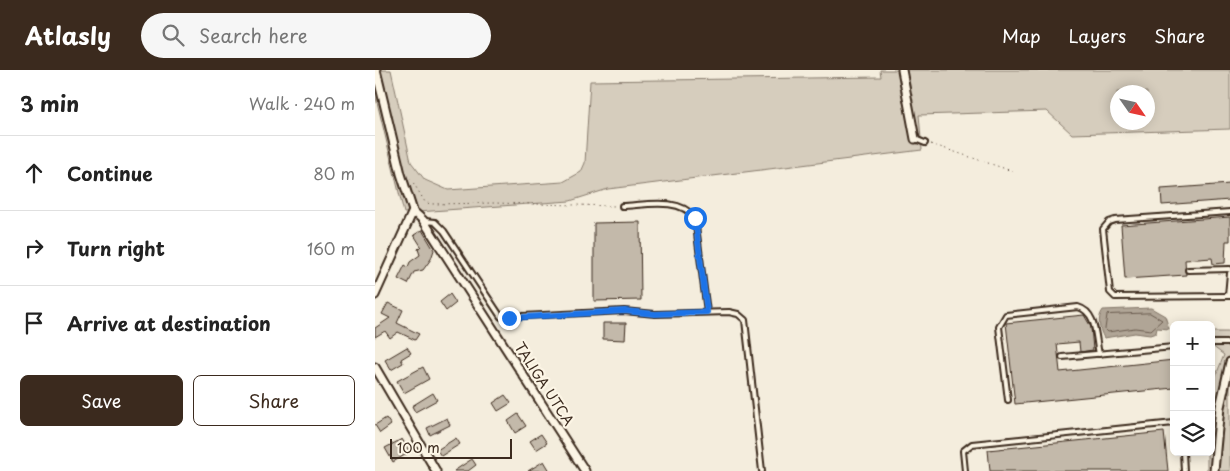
<!DOCTYPE html>
<meta charset="utf-8">
<style>
body{margin:0;font-family:"Playpen Sans",sans-serif;background:#f6f6f6;color:#222}
.controls{position:absolute;right:15px;bottom:15px;display:grid;overflow:hidden;border-radius:8px;box-shadow:0 2px 12px #0003}
.controls button{width:45px;height:45px;display:grid;place-items:center;padding:0;border:0;border-bottom:1px solid #e0e0e0;background:#fff;color:#222;font:25px sans-serif}
.compass{position:absolute;left:735px;top:15px;width:45px;height:45px;border-radius:50%;background:#fff;box-shadow:0 2px 12px #0003;rotate:124deg}
.scale{position:absolute;left:15px;bottom:12px;width:122px;box-sizing:border-box;padding-left:5px;border:2px solid #3b2a1e;border-top:0;font-size:14px;line-height:18px;white-space:nowrap;color:#3b2a1e;-webkit-text-stroke:4px #fcf5e5;paint-order:stroke}
.stop{position:absolute;width:15px;height:15px;margin:-11px;border:4px solid #1a73e8;border-radius:50%;background:#fff}
.stop.end{background:#1a73e8;border-color:#fff;box-shadow:0 1px 5px #0008}
.list{margin:0;padding:0;list-style:none}
h2{display:flex;justify-content:space-between;align-items:center;height:65px;margin:0;padding:0 20px;font-size:21px}
h2 small{font-size:16px;font-weight:400;color:#767676}
.list li{display:grid;grid-template-columns:32px 1fr auto;gap:15px;align-items:center;box-sizing:border-box;height:75px;padding:0 20px;border-top:1px solid #e0e0e0}
.list b{display:block;font-size:19px;white-space:nowrap}
.list em{font-size:16px;font-style:normal;color:#767676}
.actions{display:flex;gap:10px;padding:15px 20px}
.actions a{flex:1;padding:11px 0;border:1px solid #3b2a1e;border-radius:8px;text-align:center;font-size:18px;color:#3b2a1e}
.actions .main{background:#3b2a1e;color:#fff}
.icon{flex:none;width:28px;height:28px;fill:none;stroke:currentColor;stroke-width:2;stroke-linecap:round;stroke-linejoin:round}
.map{position:relative;flex:none;width:855px;height:401px;overflow:hidden}
header{display:flex;align-items:center;gap:30px;box-sizing:border-box;height:70px;padding:0 25px;background:#3b2a1e;color:#fff}
header strong{font-size:24px}
nav{display:flex;gap:28px;margin-inline-start:auto;font-size:18px}
.search{width:350px;height:45px;background:#f6f6f6;display:flex;align-items:center;gap:12px;box-sizing:border-box;padding:0 18px;border-radius:28px;color:#767676;font-size:19px}
main{display:flex}
aside{flex:1;background:#fff}
.map>svg:first-child{display:block}
</style>
<header>
<strong>Atlasly</strong>
<div class="search"><svg class="icon" aria-label="search" viewBox="0 0 24 24"><circle cx="10" cy="10" r="6"/><path d="M15 15l6 6"/></svg>Search here</div>
<nav><a>Map</a><a>Layers</a><a>Share</a></nav>
</header>
<main>
<aside>
<h2>3 min<small>Walk · 240 m</small></h2>
<ul class="list">
<li><svg class="icon" aria-label="ahead" viewBox="0 0 24 24"><path d="M12 20V5M6 11l6-6 6 6"/></svg><div><b>Continue</b></div><em>80 m</em></li>
<li><svg class="icon" aria-label="right" viewBox="0 0 24 24"><path d="M7 20v-9h11M14 6l5 5-5 5"/></svg><div><b>Turn right</b></div><em>160 m</em></li>
<li><svg class="icon" aria-label="arrive" viewBox="0 0 24 24"><path d="M6 21V4h12l-3 4 3 4H6"/></svg><div><b>Arrive at destination</b></div></li>
</ul>
<div class="actions"><a class="main">Save</a><a>Share</a></div>
</aside>
<div class="map">
<svg width="855" height="401" viewBox="0 0 855 401">
<rect width="100%" height="100%" fill="#f4eddd"/>
<filter id="ink" filterUnits="userSpaceOnUse"><feTurbulence type="fractalNoise" baseFrequency=".02" numOctaves="2"/><feDisplacementMap in="SourceGraphic" scale="10" xChannelSelector="R" yChannelSelector="G"/><feConvolveMatrix kernelMatrix="1 2 1 2 8 2 1 2 1" color-interpolation-filters="sRGB"/></filter>
<g filter="url(#ink)">
<!-- green -->
<g fill="#d6cdbd" stroke="#887c6e" fill-rule="evenodd">
<path d="M0 0H16L36 92 50 110 73 120 188 112 206 102 210 93 215 11 506 7 505 0H855V59L697 64 672 41 544 45 547 80 233 119 195 131 29 143 0 24ZM742 22H772V52H742Z"/>
<polygon points="836,262 855,262 855,401 832,401 832,382 836,382 836,318 849,285 837,276"/>
</g>
<!-- water -->
<path fill="#b0a596" stroke="#817466" d="M776 238 790 246 794 259 782 258 781 263 775 265 760 263 729 268C724 259 722 248 728 240Z"/>
<g fill="none" stroke-linecap="round" stroke-linejoin="round">
<!-- shore -->
<polygon stroke="#6a5b4e" stroke-width="1" points="775,243 787,250 776,260 760,258 733,262 730,259 732,245"/>
</g>
<!-- building -->
<g fill="#c3b9aa" stroke="#3b2a1e">
<polygon points="855,114 855,130 787,135 786,119"/>
<polygon points="855,147 855,171 851,171 850,193 838,194 837,188 810,190 811,205 750,209 746,155"/>
<polygon points="265,152 266,230 219,231 219,153"/>
<polygon points="47,160 59,180 56,189 48,200 39,202 33,214 23,209 30,195 33,197 35,192 45,185 43,179 46,176 39,165"/>
<polygon points="75,224 81,233 71,241 65,232"/>
<polygon points="13,233 28,240 22,253 44,264 40,270 23,262 15,268 10,261 0,267 0,258 15,248 7,244"/>
<polygon points="709,245 716,257 718,280 705,282 704,272 682,274 685,302 799,290 799,318 640,334 631,253"/>
<polygon points="228,253 251,253 250,270 228,269"/>
<polygon points="32,277 36,283 26,289 28,293 16,300 10,290"/>
<polygon points="48,297 54,309 29,323 22,311"/>
<polygon points="58,323 62,330 40,342 37,336"/>
<polygon points="130,325 136,333 123,341 118,333"/>
<polygon points="143,344 151,356 140,363 133,351"/>
<polygon points="11,348 16,355 5,363 0,355"/>
<polygon points="72,348 75,355 55,365 52,358"/>
<polygon points="789,362 793,401 615,401 613,380"/>
<polygon points="166,364 172,373 161,380 155,371"/>
<polygon points="81,368 85,374 66,386 62,380"/>
<polygon points="27,369 35,382 18,392 10,378"/>
<polygon points="97,389 101,395 93,401 79,401"/>
<polygon points="169,391 175,401 153,401"/>
</g>
<g fill="none" stroke-linecap="round" stroke-linejoin="round">
<defs>
<g id="lane">
<polyline points="540,69 550,73"/>
<path d="M247 136C271 135 305 127 320 148L332 242"/>
<polyline points="855,142 740,150 734,152 728,159 735,222 740,227 855,226"/>
<polyline points="50,151 60,152 69,161 126,247 249,241 280,244 354,242 363,244 370,250 387,401"/>
<polyline points="813,200 855,199"/>
<polyline points="853,226 855,203"/>
<polyline points="836,273 855,273"/>
<polyline points="687,287 799,277"/>
<path d="M633 330 624 257 631 245 703 237C722 242 720 267 724 284"/>
<polyline points="808,382 809,401"/>
<polyline points="590,401 588,381 597,374 799,353"/>
</g>
<g id="street">
<polyline points="1,0 26,104 38,141 48,150 210,401"/>
<polyline points="527,0 540,69"/>
<polyline points="0,225 38,141"/>
<polyline points="0,297 61,401"/>
<polyline points="839,401 845,337 855,292"/>
</g>
</defs>
<!-- lane casing -->
<use href="#lane" stroke="#3b2a1e" stroke-width="8"/>
<!-- street casing -->
<use href="#street" stroke="#3b2a1e" stroke-width="11"/>
<!-- path -->
<g stroke="#3b2a1e" stroke-width="1" stroke-dasharray="1 4" stroke-linecap="butt">
<polyline points="556,74 637,101"/>
<polyline points="36,109 50,132 55,134 119,133 241,136"/>
</g>
<!-- lane -->
<use href="#lane" stroke="#fcf5e5" stroke-width="4"/>
<!-- street -->
<use href="#street" stroke="#fcf5e5" stroke-width="7"/>
</g>
</g>
<g fill="none" stroke-linecap="round" stroke-linejoin="round" filter="url(#ink)">
<!-- route -->
<polyline stroke="#1a73e8" stroke-width="6" points="134,248 250,241 280,244 332,242 320,148"/>
</g>
<g text-anchor="middle" stroke-width="4.5" stroke-linejoin="round" paint-order="stroke">
<!-- street labels -->
<g font-size="14" fill="#3b2a1e" stroke="#fcf5e5">
<text transform="translate(169 314) rotate(57)" y="5">TALIGA UTCA</text>
</g>
</g>
</svg>
<div class="controls">
<button>+</button>
<button>−</button>
<button><svg class="icon" aria-label="layers" viewBox="0 0 24 24"><path d="M12 4l9 5-9 5-9-5zM3 14l9 5 9-5"/></svg></button>
</div>
<svg class="compass" viewBox="-18 -18 36 36"><path d="M0-13l5 13h-10z" fill="#e53935"/><path d="M0 13l5-13h-10z" fill="#767676"/></svg>
<div class="scale">100 m</div>
<div class="stop" style="left:320px;top:148px"></div>
<div class="stop end" style="left:134px;top:248px"></div>
</div>
</main>
